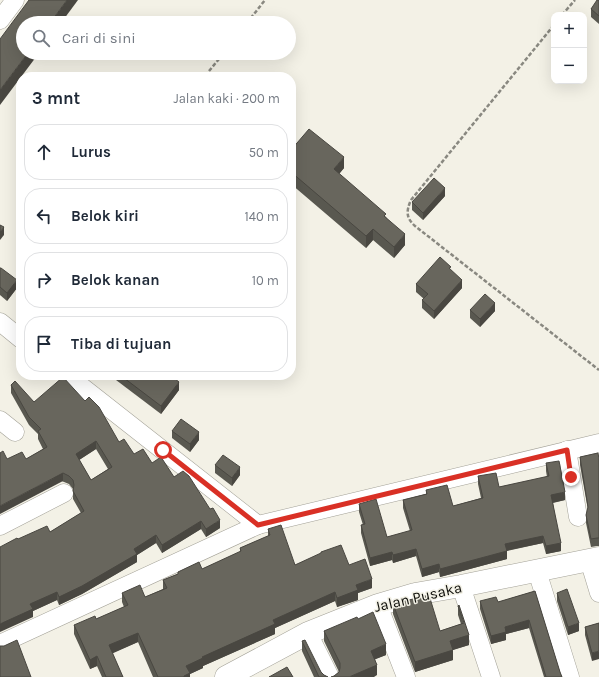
<!DOCTYPE html>
<html lang="id">
<meta charset="utf-8">
<style>
body{margin:0;font-family:Karla,sans-serif;background:#f2f2f3;color:#1f2937}
.controls{position:absolute;right:12px;top:12px;display:grid;overflow:hidden;border-radius:8px;box-shadow:0 4px 16px #0002}
.controls button{width:36px;height:36px;display:grid;place-items:center;padding:0;border:0;border-bottom:1px solid #e0e1e3;background:#fff;color:#1f2937;font:20px sans-serif}
.stop{position:absolute;width:12px;height:12px;margin:-9px;border:3px solid #d93025;border-radius:50%;background:#fff}
.stop.end{background:#d93025;border-color:#fff;box-shadow:0 1px 4px #0008}
.list{margin:0;padding:0;list-style:none}
h2{display:flex;justify-content:space-between;align-items:center;height:52px;margin:0;padding:0 16px;font-size:17px}
h2 small{font-size:13px;font-weight:400;color:#747a83}
.list li{display:grid;grid-template-columns:26px 1fr auto;gap:12px;align-items:center;box-sizing:border-box;height:56px;margin:0 8px 8px;padding:0 8px;border:1px solid #e0e1e3;border-radius:16px}
.list b{display:block;font-size:15px;white-space:nowrap}
.list em{font-size:13px;font-style:normal;color:#747a83}
.icon{flex:none;width:22px;height:22px;fill:none;stroke:currentColor;stroke-width:2;stroke-linecap:round;stroke-linejoin:round}
.map{position:relative;flex:none;width:599px;height:677px;overflow:hidden}
.search{position:absolute;background:#fff;box-shadow:0 4px 16px #0002;left:16px;top:16px;width:280px;height:44px;display:flex;align-items:center;gap:10px;box-sizing:border-box;padding:0 14px;border-radius:22px;color:#747a83;font-size:15px}
.panel{position:absolute;background:#fff;box-shadow:0 4px 16px #0002;left:16px;top:72px;width:280px;height:308px;border-radius:16px}
.map>svg:first-child{display:block}
</style>
<div class="map">
<svg width="599" height="677" viewBox="0 0 599 677">
<rect width="100%" height="100%" fill="#f3f1e6"/>
<g fill="none" stroke-linecap="round" stroke-linejoin="round">
<defs>
<g id="minor">
<polyline points="0,20 15,0"/>
<polyline points="0,322 21,339"/>
<polyline points="67,375 258,525 599,443"/>
<polyline points="0,420 15,432"/>
<polyline points="567,450 578,517"/>
<polyline points="0,526 64,493"/>
<polyline points="589,560 599,593"/>
<polyline points="537,571 570,677"/>
<polyline points="461,586 491,677"/>
<polyline points="378,605 406,677"/>
<polyline points="308,633 330,677"/>
<polyline points="0,644 258,525"/>
</g>
<polyline id="major" points="226,677 308,633 378,605 415,594 461,586 599,558"/>
</defs>
<!-- minor casing -->
<use href="#minor" stroke="#a3a197" stroke-width="19"/>
<!-- major casing -->
<use href="#major" stroke="#a3a197" stroke-width="23"/>
<!-- path -->
<g stroke="#898880" stroke-width="2.5" stroke-dasharray="4 2" stroke-linecap="butt">
<polyline points="562,15 575,0"/>
<polyline points="247,23 265,0"/>
<path d="M554 25 411 200C406 211 406 218 415 226L599 370"/>
<polyline points="209,71 224,53"/>
</g>
<!-- minor -->
<use href="#minor" stroke="#fff" stroke-width="18"/>
<!-- major -->
<use href="#major" stroke="#fff" stroke-width="22"/>
</g>
<!-- wall -->
<g fill="#595850" fill-rule="evenodd">
<polygon points="599,0 599,24 591,17 591,9"/>
<polygon points="291,150 344,168 339,174 386,217 405,245 394,258 373,240 366,248 291,184"/>
<polygon points="445,196 423,220 412,210 412,202"/>
<polygon points="0,268 17,288 7,301 0,295"/>
<polygon points="451,270 462,288 434,319 422,308 422,300 424,299 416,292 416,284"/>
<polygon points="470,310 495,311 480,327 470,318"/>
<polygon points="116,375 170,375 179,390 161,414 116,380"/>
<path d="M11 385 34 402 119 442 134 454 152 463 174 477 220 528 206 537 201 529 162 553 156 543 137 555V562L82 594 59 605 57 600 33 611V617L18 539 50 532 81 513 73 499V489L69 484 7 459H26L43 449 38 439V434L29 425 11 393ZM96 449 108 469 91 480 79 460Z"/>
<polygon points="172,431 199,440 190,452 172,438"/>
<polygon points="580,457 599,459 599,546 597,546 591,547 586,523 586,515 588,510 580,465"/>
<polygon points="546,463 565,500 553,503 561,551 546,554 543,543 507,551 507,559 440,577 439,572 422,577 416,556 393,563 392,560 370,566 361,533 361,525 363,525 359,512 359,504 387,537 410,531 403,508 403,500 426,494 426,490 453,506 481,498 478,484 478,476 499,487 547,477 546,471"/>
<polygon points="215,465 240,475 232,486 215,473"/>
<polygon points="268,529 295,565 321,554 321,552 349,565 372,588 358,593 358,600 337,607 335,601 275,628 275,634 203,666 203,668 190,674 190,677 153,677 138,642 112,653 123,677 102,677 97,666 90,669 74,634 74,625 96,619 124,607 122,602 122,593 145,597 163,589 163,580 178,574 178,572 202,569 240,552 240,548 268,536"/>
<polygon points="535,591 560,672 562,677 544,677 529,628 506,634 506,640 491,644 480,609 480,601 498,602"/>
<polygon points="557,593 579,631 568,635 557,601"/>
<polygon points="393,604 440,631 461,624 458,615 458,606 459,605 469,645 452,650 453,660 415,672 393,614"/>
<polygon points="358,619 386,655 375,659 377,675 334,676 339,672 324,641 324,631"/>
<polygon points="599,623 592,661 585,635 585,627"/>
<polygon points="302,641 321,672 324,675 328,677 314,677 302,651"/>
</g>
<!-- shaded-wall -->
<g fill="#494741">
<polygon points="67,0 78,0 61,23 50,23"/>
<polygon points="28,53 39,53 0,105 0,90"/>
<polygon points="344,157 344,168 334,180 334,169"/>
<polygon points="445,188 445,196 423,220 423,213"/>
<polygon points="4,227 4,235 0,240 0,232"/>
<polygon points="373,229 373,240 366,248 366,236"/>
<polygon points="405,234 405,245 394,258 394,247"/>
<polygon points="17,280 17,288 7,301 7,293"/>
<polygon points="462,280 462,288 434,319 434,311"/>
<polygon points="495,303 495,311 480,327 480,319"/>
<polygon points="179,382 179,390 161,414 161,406"/>
<polygon points="199,432 199,440 190,452 190,444"/>
<polygon points="96,441 96,449 76,462 76,454"/>
<polygon points="240,467 240,475 232,486 232,478"/>
<polygon points="63,473 63,481 0,514 0,506"/>
<polygon points="565,492 565,500 551,503 551,495"/>
<polygon points="220,520 220,528 206,537 206,529"/>
<polygon points="201,521 201,529 162,553 162,545"/>
<polygon points="156,535 156,543 137,555 137,562 82,594 59,605 59,597"/>
<polygon points="543,536 543,543 505,551 505,544"/>
<polygon points="561,543 561,551 546,554 546,546"/>
<polygon points="416,549 416,556 393,563 393,555"/>
<polygon points="507,551 507,559 440,577 440,569"/>
<polygon points="392,552 392,560 370,566 370,558"/>
<polygon points="439,564 439,572 422,577 422,569"/>
<polygon points="372,579 372,588 358,593 358,600 337,607 337,598 356,585"/>
<polygon points="57,592 57,600 33,611 33,617 0,632 0,624 30,604"/>
<polygon points="335,592 335,601 275,628 275,634 203,666 203,668 190,674 190,677 184,677 186,666 202,657 273,620"/>
<polygon points="529,620 529,628 506,634 506,640 491,644 491,636 505,627"/>
<polygon points="579,623 579,631 568,635 568,627"/>
<polygon points="138,633 138,642 109,655 109,645"/>
<polygon points="469,635 469,645 450,651 450,641"/>
<polygon points="386,644 386,655 371,661 371,651"/>
<polygon points="453,650 453,660 415,672 415,662"/>
<polygon points="599,651 599,659 592,661 592,653"/>
<polygon points="97,656 97,666 90,669 90,660"/>
<polygon points="377,665 377,675 374,677 349,677"/>
</g>
<!-- building -->
<g fill="#68665d" stroke="#494741" fill-rule="evenodd">
<polygon points="29,0 67,0 50,23 23,23 23,53 28,53 0,90 0,39"/>
<polygon points="597,0 599,0 599,16 591,9"/>
<polygon points="309,129 344,157 334,169 386,214 384,216 405,234 394,247 373,229 366,236 291,172 291,150"/>
<polygon points="434,178 445,188 423,213 412,202"/>
<polygon points="0,225 4,227 0,232"/>
<polygon points="440,257 451,267 449,268 462,280 434,311 422,300 428,294 416,284"/>
<polygon points="0,268 1,268 17,280 7,293 0,287"/>
<polygon points="485,294 495,303 480,319 470,310"/>
<polygon points="120,375 170,375 179,382 161,406"/>
<path d="M63 377 85 401 89 397 99 407 119 442 124 439 134 454 143 449 152 463 161 457 174 477 183 471 189 476 210 509 213 508 220 520 206 529 201 521 162 545 156 535 134 549 137 554 82 586 59 597 57 592 30 604 33 609 0 624V547L17 538 18 539 47 526 50 532 84 511 73 491 74 485 73 480 69 476 63 473 0 506V453L3 451 7 459 22 452 26 459 47 447 38 431 41 429 29 417 11 385 15 381 34 402ZM96 441 112 467 91 480 76 454Z"/>
<polygon points="181,419 199,432 190,444 172,431"/>
<polygon points="598,453 599,459 599,538 597,538 591,539 586,515 588,507 580,457"/>
<polygon points="223,455 240,467 232,478 215,465"/>
<polygon points="559,461 565,492 551,495 561,543 546,546 543,536 505,544 507,551 440,569 439,564 422,569 416,549 393,555 392,552 370,558 361,525 365,524 359,504 376,499 387,537 412,530 403,500 427,494 426,490 447,485 453,506 483,498 478,476 496,473 499,487 549,476 546,463"/>
<polygon points="281,525 295,565 321,553 321,552 341,545 349,565 365,559 372,579 356,585 358,590 337,598 335,592 273,620 275,624 202,657 203,658 186,666 190,673 184,676 184,677 158,677 138,633 109,645 123,677 106,677 97,656 90,660 74,625 95,616 96,619 128,605 122,593 140,585 145,597 167,588 163,580 178,574 178,572 199,562 202,569 241,551 240,548 270,535 268,529"/>
<polygon points="567,589 579,623 568,627 557,593"/>
<polygon points="535,591 560,672 562,677 546,677 529,620 505,627 506,632 491,636 480,601 496,597 498,602"/>
<polygon points="429,595 440,631 464,623 458,606 459,605 469,635 450,641 453,650 415,662 393,604"/>
<polygon points="373,612 386,644 371,651 377,665 349,677 331,677 334,676 339,672 340,668 340,663 324,631 357,617 358,619"/>
<polygon points="599,623 599,651 592,653 585,627"/>
<polygon points="17,640 31,677 0,677 0,646 4,646"/>
<polygon points="305,640 321,672 324,675 328,677 319,677 302,641"/>
<polygon points="287,667 293,677 269,677"/>
</g>
<g fill="none" stroke-linecap="round" stroke-linejoin="round">
<!-- route -->
<polyline stroke="#d93025" stroke-width="5" points="163,450 258,525 567,450 571,477"/>
</g>
<g text-anchor="middle" stroke-width="3" stroke-linejoin="round" paint-order="stroke">
<!-- street labels -->
<g font-size="15" fill="#0f0f0b" stroke="#f3f1e6">
<text transform="translate(418 597) rotate(-13)" y="5">Jalan Pusaka</text>
</g>
</g>
</svg>
<div class="controls">
<button>+</button>
<button>−</button>
</div>
<div class="stop" style="left:163px;top:450px"></div>
<div class="stop end" style="left:571px;top:477px"></div>
<div class="search"><svg class="icon" aria-label="search" viewBox="0 0 24 24"><circle cx="10" cy="10" r="6"/><path d="M15 15l6 6"/></svg>Cari di sini</div>
<section class="panel">
<h2>3 mnt<small>Jalan kaki · 200 m</small></h2>
<ul class="list">
<li><svg class="icon" aria-label="ahead" viewBox="0 0 24 24"><path d="M12 20V5M6 11l6-6 6 6"/></svg><div><b>Lurus</b></div><em>50 m</em></li>
<li><svg class="icon" aria-label="left" viewBox="0 0 24 24"><path d="M17 20v-9H6M10 6l-5 5 5 5"/></svg><div><b>Belok kiri</b></div><em>140 m</em></li>
<li><svg class="icon" aria-label="right" viewBox="0 0 24 24"><path d="M7 20v-9h11M14 6l5 5-5 5"/></svg><div><b>Belok kanan</b></div><em>10 m</em></li>
<li><svg class="icon" aria-label="arrive" viewBox="0 0 24 24"><path d="M6 21V4h12l-3 4 3 4H6"/></svg><div><b>Tiba di tujuan</b></div></li>
</ul>
</section>
</div>
